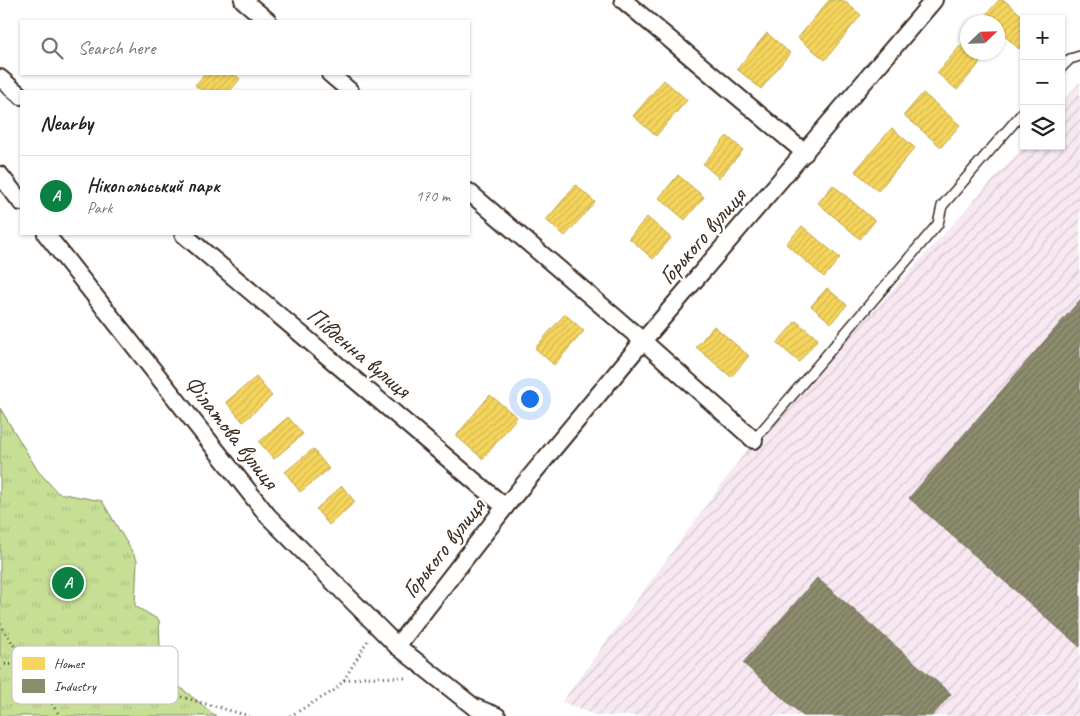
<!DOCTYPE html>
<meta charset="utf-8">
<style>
body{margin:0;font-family:Caveat,sans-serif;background:#f6f6f6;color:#202124}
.controls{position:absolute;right:15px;top:15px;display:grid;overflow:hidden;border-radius:0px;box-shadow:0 1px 4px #0004}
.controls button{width:45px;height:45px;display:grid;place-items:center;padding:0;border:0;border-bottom:1px solid #e0e0e0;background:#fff;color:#202124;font:25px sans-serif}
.compass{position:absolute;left:960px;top:15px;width:45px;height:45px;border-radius:50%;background:#fff;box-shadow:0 1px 4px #0004;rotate:67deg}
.you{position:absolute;left:529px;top:398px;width:18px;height:18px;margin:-12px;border:4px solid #fff;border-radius:50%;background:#1a73e8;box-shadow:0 0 0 8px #1a73e833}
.badge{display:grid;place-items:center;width:32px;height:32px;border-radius:50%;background:#0b8043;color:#fff;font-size:16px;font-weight:700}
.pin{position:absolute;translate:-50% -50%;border:2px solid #fff;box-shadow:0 1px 5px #0006}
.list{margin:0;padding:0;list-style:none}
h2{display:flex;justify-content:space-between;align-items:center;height:65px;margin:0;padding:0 20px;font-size:21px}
h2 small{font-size:16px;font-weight:400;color:#757577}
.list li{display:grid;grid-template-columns:32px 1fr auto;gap:15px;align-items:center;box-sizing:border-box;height:80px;padding:0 20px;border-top:1px solid #e0e0e0}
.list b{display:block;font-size:19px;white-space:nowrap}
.list p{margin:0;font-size:16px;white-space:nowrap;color:#757577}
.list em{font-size:16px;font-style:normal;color:#757577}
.icon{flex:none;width:28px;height:28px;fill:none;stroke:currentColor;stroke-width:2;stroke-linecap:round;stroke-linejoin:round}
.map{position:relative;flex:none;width:1080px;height:716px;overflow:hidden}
.search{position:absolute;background:#fff;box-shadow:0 1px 4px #0004;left:20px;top:20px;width:450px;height:55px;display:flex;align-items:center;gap:12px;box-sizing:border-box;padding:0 18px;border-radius:0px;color:#757577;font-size:19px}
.panel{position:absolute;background:#fff;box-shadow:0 1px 4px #0004;left:20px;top:90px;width:450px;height:145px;border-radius:0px}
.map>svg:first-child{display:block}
</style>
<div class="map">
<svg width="1080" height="716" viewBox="0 0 1080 716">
<defs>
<pattern id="industrial-furrows" width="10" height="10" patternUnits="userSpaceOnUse" patternTransform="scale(1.25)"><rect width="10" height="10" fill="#f7e8f2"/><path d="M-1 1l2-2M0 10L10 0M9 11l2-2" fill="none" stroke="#d5c7cf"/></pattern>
<pattern id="grass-tufts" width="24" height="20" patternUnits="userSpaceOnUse" patternTransform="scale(1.25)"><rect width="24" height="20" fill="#c6df95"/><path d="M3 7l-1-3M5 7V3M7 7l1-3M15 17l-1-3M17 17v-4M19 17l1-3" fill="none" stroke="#abc080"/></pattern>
<pattern id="homes-hatch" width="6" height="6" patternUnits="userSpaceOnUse" patternTransform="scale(1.25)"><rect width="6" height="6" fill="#f6d55c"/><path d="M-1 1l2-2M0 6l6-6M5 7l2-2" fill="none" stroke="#d4b750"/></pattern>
<pattern id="industry-hatch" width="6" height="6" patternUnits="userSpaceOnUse" patternTransform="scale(1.25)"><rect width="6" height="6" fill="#8c8c6e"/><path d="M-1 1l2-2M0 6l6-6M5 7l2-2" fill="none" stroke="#74735a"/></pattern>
</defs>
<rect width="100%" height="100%" fill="#fff"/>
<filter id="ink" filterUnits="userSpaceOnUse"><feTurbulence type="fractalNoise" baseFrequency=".02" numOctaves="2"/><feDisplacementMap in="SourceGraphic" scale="10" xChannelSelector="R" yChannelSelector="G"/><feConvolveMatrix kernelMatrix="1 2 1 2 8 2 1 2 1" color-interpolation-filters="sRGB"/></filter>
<g filter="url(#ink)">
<!-- industrial -->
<polygon fill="url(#industrial-furrows)" points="1080,82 1080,716 597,716 562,702 746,451 1024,146 1061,146 1061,103"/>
<!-- grass -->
<polygon fill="url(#grass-tufts)" stroke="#80845a" points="0,408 38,471 58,493 102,501 137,560 135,606 159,620 161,672 216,716 0,716"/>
<!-- homes -->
<g fill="url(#homes-hatch)" stroke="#bea249">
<polygon points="829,0 843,0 861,15 825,60 798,38"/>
<polygon points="999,0 1004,0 1026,19 1024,19 1024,44 1019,49 998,30 998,22 988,22 983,18"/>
<polygon points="767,33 790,53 761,89 737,69"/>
<polygon points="968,37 968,52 989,52 957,90 937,73"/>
<polygon points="205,74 234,74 240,79 230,91 202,91 195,85"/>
<polygon points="664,80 687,100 656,136 633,116"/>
<polygon points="923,93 960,125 941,147 904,115"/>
<polygon points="892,128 915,148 878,191 855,171"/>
<polygon points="727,136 743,150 719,178 703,164"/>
<polygon points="678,175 704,197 685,220 659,198"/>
<polygon points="576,185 595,202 565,236 546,220"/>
<polygon points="833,185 875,221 860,239 818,203"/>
<polygon points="647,217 671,238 653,259 629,238"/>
<polygon points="802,226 840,258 824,277 786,244"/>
<polygon points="827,288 847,305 831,323 811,306"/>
<polygon points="565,314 584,331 554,365 535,348"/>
<polygon points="796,321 818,339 799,362 777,343"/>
<polygon points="714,326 749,356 731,377 696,347"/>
<polygon points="256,377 272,396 243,422 226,402"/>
<polygon points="490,395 517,417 483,459 456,436"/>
<polygon points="288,417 303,434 274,459 259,442"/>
<polygon points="313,449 329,469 300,492 285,472"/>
<polygon points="342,486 355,502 329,525 316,509"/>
</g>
<!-- industry -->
<g fill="url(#industry-hatch)" stroke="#746f56">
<polygon points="1080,300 1080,647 909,498"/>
<polygon points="817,578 951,694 932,716 803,716 743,663"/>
</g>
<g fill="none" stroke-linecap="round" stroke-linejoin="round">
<defs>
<g id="service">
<polyline points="1061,68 1070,59 1080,56"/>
<polyline points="754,440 938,224 942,206 1024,111"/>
</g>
<g id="minor">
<polyline points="243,0 268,21"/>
<polyline points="623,0 805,153"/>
<polyline points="330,74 350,91"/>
<polyline points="0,78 21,96"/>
<polyline points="0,175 21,202"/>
<polyline points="469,192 643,341 754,440"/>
<polyline points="46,234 268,516 397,646 474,707 497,716"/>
<polyline points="183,234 505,507"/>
<polyline points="397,646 505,507 643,341 934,0"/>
</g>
</defs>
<!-- service casing -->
<use href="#service" stroke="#3b2a1e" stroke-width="12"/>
<!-- minor casing -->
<use href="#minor" stroke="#3b2a1e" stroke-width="20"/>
<!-- path -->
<g stroke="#3b2a1e" stroke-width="3" stroke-dasharray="1 4" stroke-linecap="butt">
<polyline points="0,624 60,716"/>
<polyline points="0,664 60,667 139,685 249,716"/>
<polyline points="344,680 364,677 408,678"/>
<polyline points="290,716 335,690 344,680 368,640"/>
</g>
<!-- service -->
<use href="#service" stroke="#fff" stroke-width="9"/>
<!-- minor -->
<use href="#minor" stroke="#fff" stroke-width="16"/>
</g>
</g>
<g text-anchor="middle" stroke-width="5" stroke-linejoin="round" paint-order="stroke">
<!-- street labels -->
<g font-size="24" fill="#3b2a1e" stroke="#fff">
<text transform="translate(702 236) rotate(-49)" y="8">Горького вулиця</text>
<text transform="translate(359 352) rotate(40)" y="8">Південна вулиця</text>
<text transform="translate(232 432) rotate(52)" y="8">Філатова вулиця</text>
<text transform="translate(443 548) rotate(-52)" y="8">Горького вулиця</text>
</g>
</g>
<!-- legend -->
<rect x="12" y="646" width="166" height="58" rx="8" fill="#fff" stroke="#c4bfbc" stroke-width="1"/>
<rect x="22" y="657" width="23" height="13" fill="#f6d55c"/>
<rect x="22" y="679" width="23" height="14" fill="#8c8c6e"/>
<g font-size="14" fill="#3b2a1e">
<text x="54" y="668">Homes</text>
<text x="54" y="691">Industry</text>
</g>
</svg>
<div class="controls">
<button>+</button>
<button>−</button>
<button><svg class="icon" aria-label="layers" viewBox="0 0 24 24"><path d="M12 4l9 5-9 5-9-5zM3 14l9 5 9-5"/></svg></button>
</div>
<svg class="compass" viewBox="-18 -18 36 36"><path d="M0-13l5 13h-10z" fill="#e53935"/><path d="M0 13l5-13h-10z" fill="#757577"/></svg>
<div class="you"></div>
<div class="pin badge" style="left:68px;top:583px">A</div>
<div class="search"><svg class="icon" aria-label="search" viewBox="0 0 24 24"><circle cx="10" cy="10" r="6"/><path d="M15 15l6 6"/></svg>Search here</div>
<section class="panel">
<h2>Nearby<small></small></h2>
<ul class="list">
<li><span class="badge">A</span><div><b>Нікопольський парк</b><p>Park</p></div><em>170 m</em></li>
</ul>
</section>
</div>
